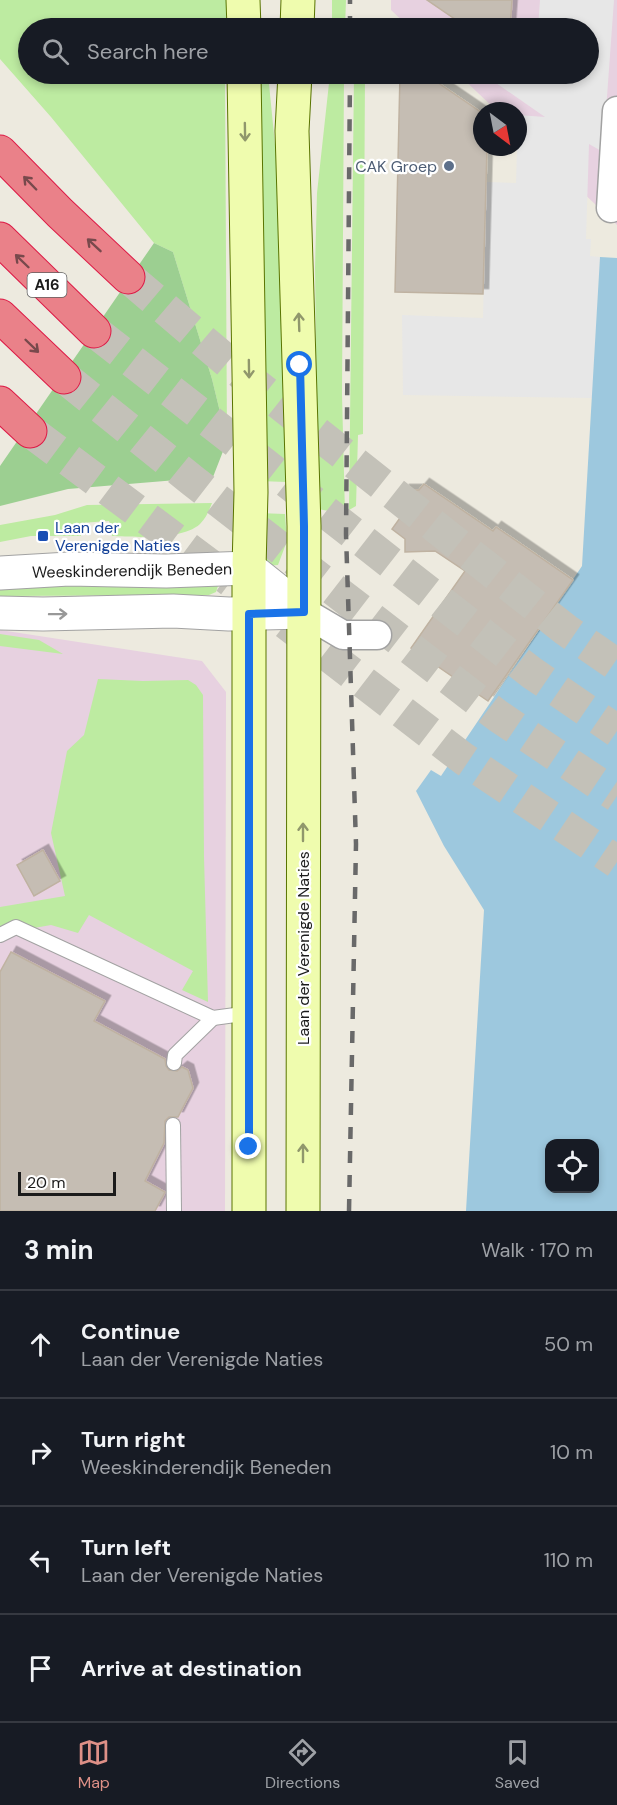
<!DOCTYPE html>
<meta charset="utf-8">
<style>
body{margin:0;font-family:"DM Sans",sans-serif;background:#242831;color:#f1f3f6}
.controls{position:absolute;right:18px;bottom:18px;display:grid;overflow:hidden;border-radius:12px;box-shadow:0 3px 9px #0003}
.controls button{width:54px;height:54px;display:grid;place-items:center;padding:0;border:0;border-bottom:2px solid #363941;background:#171b24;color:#f1f3f6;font:30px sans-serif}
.compass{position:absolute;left:473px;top:102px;width:54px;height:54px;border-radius:50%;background:#171b24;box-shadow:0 3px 9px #0003;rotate:148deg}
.scale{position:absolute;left:18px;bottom:15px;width:98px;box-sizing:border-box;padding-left:6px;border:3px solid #1b1b1b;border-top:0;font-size:16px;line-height:21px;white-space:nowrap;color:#1b1b1b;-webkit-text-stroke:4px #fff;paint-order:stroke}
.stop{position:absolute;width:18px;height:18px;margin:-14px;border:4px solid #1a73e8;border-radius:50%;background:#fff}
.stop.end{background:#1a73e8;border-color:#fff;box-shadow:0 2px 6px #0008}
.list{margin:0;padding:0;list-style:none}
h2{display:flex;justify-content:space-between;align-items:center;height:78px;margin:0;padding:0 24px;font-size:26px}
h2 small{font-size:20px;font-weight:400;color:#9ea1a6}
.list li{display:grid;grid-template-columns:39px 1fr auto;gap:18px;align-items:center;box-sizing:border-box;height:108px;padding:0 24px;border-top:2px solid #363941}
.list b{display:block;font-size:22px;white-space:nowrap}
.list p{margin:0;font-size:20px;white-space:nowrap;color:#9ea1a6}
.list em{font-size:20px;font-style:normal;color:#9ea1a6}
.icon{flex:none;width:33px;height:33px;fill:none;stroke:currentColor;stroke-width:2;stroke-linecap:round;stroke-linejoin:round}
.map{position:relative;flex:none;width:617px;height:1211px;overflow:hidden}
.search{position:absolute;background:#171b24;box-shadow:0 3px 9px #0003;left:18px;right:18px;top:18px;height:66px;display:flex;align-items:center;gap:15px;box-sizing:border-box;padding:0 21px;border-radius:33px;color:#9ea1a6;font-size:22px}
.sheet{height:510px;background:#171b24}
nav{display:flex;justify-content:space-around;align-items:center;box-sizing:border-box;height:84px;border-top:2px solid #363941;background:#171b24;font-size:16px;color:#9ea1a6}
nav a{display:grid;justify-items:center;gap:3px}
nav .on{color:#de9087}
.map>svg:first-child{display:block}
</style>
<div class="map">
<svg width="617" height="1211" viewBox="0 0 617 1211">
<defs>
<filter id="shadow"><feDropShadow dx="5.5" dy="-5.5" stdDeviation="0" flood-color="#0004"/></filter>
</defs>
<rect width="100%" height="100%" fill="#edeadf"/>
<!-- industrial -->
<g fill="#e7d1e0">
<polygon points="391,0 617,0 617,225 518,131 518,111 497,111 458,74 588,74 588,28 410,28 391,10"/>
<polygon points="0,630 202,661 226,692 225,1211 0,1211"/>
</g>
<!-- grass -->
<g fill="#bdeba1">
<polygon points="0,0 226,0 226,28 28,28 28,74 225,74 227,441 212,379 173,252 154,243 51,117 0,59"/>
<polygon points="332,0 346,0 345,28 332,28"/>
<polygon points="257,74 268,74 280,195 286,482 259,481"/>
<polygon points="330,74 344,74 342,394 345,514 318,509 315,268 317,193"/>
<polygon points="354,74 365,74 363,425 363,434 358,435 356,506 349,510"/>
<path d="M212 503C209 511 206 518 200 524 183 540 134 537 112 536L109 521 81 523V536H31L0 542V525L55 515 87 505Z"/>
<polygon points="258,513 285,514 287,541 278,565 265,566"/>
<polygon points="0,583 218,586 216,592 209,595 0,596"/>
<polygon points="0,634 39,640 63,654 0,646"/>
<polygon points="98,679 143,681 188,680 196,685 203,695 204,857 208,1002 182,990 193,971 89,915 78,933 51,925 0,934 0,907 65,896 51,833 67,751 84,735"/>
</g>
<!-- forest -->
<polygon fill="#9ccf91" points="154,243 173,252 212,379 227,441 213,477 68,489 0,506 0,466"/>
<!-- parking -->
<polygon fill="#e7e7e7" points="540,0 614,0 603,152 589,144 586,239 591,239 590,256 600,257 592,398 403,395 402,315 483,318 486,182 516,183 518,115 545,117 496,83 503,74 588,74 588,28 538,28"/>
<!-- water -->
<path fill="#9dc8de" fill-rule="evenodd" d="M600 257 617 258V1211H466L484 910 444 846 416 791 431 770 441 776 582 566ZM550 1144H594V1188H550Z"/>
<!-- building -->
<g fill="#c5bdb3" stroke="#bfb2a1" stroke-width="1.5" filter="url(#shadow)">
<polygon points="427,0 512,0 510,28 468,28"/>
<polygon points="400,74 425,74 482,113 482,147 487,147 483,294 395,292"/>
<polygon points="424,484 493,531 496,527 573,580 488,701 411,648 465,571 435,551 405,552 405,539 392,529 405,511 404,490 419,490"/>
<polygon points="43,850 60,881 34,896 17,865"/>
<polygon points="11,952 105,1001 94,1021 165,1059 166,1066 169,1070 177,1071 182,1067 188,1070 193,1088 178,1117 169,1117 165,1121 164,1143 145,1181 165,1192 155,1211 0,1211 0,972"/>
</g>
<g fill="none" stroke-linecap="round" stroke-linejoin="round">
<!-- motorway-tunnel -->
<g stroke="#c3c1b8" stroke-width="33" stroke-dasharray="33 16" stroke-linecap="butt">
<polyline points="128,277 241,373 566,630 617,665"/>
<polyline points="94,331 532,673 617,731"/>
<polyline points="64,377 193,481 498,716 617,796"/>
<polyline points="30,431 231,581"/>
<polyline points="286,623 464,759 617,862"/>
</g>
<defs>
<g id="service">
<polyline points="0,935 16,927 213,1018 250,1013"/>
<polyline points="174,1063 175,1055 213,1018"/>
<polyline points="173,1125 174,1211"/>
</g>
<g id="minor">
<polyline points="611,208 617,111"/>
<polyline points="304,612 343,635 377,635"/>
</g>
<g id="tertiary">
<polyline points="0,573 69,569 166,571 249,568 304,612"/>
<polyline points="0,613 43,614 173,611 229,614 304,612"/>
</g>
<g id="secondary">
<polyline points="243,0 244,28"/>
<polyline points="297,28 298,0"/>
<polyline points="244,74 251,492 249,568 249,1211"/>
<polyline points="295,74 292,131 304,526 303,1211"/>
</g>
<g id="motorway">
<polyline points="0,152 60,213 128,277"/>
<polyline points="0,239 94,331"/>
<polyline points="0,316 64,377"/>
<polyline points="0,403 30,431"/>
</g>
</defs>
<!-- service casing -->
<use href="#service" stroke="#a2a2a2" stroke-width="16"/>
<!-- minor casing -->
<use href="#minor" stroke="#a2a2a2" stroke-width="31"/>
<!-- tertiary casing -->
<use href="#tertiary" stroke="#a2a2a2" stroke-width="35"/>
<!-- secondary casing -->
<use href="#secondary" stroke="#597400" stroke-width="35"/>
<!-- motorway casing -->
<use href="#motorway" stroke="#dd1a46" stroke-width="35"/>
<!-- service -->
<use href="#service" stroke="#fff" stroke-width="14"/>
<!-- minor -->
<use href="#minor" stroke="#fff" stroke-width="28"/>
<!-- tertiary -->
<use href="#tertiary" stroke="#fff" stroke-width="33"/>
<!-- secondary -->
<use href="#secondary" stroke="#effcae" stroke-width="33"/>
<!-- motorway -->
<use href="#motorway" stroke="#ea8189" stroke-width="33"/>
<!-- rail -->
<g stroke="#696969" stroke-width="4.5" stroke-dasharray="12 12" stroke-linecap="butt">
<polyline points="350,28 350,0"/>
<polyline points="349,1211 356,844 346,534 350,74"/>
</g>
</g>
<!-- one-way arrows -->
<defs><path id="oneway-shaft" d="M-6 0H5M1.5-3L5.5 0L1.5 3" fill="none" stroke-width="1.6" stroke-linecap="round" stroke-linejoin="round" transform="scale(1.5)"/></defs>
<g stroke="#90976c">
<use href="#oneway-shaft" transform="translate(245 132) rotate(89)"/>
<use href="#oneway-shaft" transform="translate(299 322) rotate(-92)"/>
<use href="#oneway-shaft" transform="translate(249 369) rotate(89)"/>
<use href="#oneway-shaft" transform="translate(303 832) rotate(-90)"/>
<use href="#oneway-shaft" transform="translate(303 1153) rotate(-90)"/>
</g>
<g stroke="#78494c">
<use href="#oneway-shaft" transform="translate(30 183) rotate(-134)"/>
<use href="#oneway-shaft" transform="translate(94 245) rotate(-137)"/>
<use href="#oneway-shaft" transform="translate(22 261) rotate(-136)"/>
<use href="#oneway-shaft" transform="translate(32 346) rotate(44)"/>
</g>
<use stroke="#989898" href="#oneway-shaft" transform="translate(58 614) rotate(-1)"/>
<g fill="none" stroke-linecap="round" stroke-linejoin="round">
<!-- route -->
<polyline stroke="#1a73e8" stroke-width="8" points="249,1147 249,614 304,612 304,526 300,365"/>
</g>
<!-- markers -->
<circle fill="#5c6f8a" stroke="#fff" stroke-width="2" cx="449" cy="166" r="6"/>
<rect fill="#1a4fb4" stroke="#fff" stroke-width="2" x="37" y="530" width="12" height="12" rx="3"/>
<g text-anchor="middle" stroke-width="4.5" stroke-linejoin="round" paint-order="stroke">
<!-- shield labels -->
<rect fill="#fff" stroke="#5f5f5f" stroke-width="1.5" x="27.5" y="273" width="39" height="24" rx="4.5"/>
<g font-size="15" font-weight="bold" fill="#1b1b1b">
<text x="47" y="290">A16</text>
</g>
<!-- service labels -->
<g font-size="16" fill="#4e5e75" stroke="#fff" text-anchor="end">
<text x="437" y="172">CAK Groep</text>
</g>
<!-- transit labels -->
<g font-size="16" fill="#164399" stroke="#fff" text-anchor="start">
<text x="55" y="533">Laan der<tspan x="55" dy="18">Verenigde Naties</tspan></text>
</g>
<!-- street labels -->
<g font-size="16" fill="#1b1b1b" stroke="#fff">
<text transform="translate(132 570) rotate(-1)" y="6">Weeskinderendijk Beneden</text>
<text transform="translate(303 948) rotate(-90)" y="6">Laan der Verenigde Naties</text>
</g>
</g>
</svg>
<div class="controls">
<button><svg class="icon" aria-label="locate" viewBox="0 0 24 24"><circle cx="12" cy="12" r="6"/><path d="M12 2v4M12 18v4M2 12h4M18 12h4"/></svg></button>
</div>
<svg class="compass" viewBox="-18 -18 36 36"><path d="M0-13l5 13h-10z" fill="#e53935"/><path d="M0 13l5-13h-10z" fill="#9ea1a6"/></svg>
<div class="scale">20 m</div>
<div class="stop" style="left:300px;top:365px"></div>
<div class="stop end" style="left:249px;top:1147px"></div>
<div class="search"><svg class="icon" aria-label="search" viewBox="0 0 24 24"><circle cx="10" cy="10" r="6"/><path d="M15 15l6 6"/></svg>Search here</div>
</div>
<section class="sheet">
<h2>3 min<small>Walk · 170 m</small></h2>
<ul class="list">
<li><svg class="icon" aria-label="ahead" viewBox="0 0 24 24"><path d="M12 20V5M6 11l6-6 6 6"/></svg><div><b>Continue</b><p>Laan der Verenigde Naties</p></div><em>50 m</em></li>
<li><svg class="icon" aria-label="right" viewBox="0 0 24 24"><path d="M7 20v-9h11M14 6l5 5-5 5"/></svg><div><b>Turn right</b><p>Weeskinderendijk Beneden</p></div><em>10 m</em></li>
<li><svg class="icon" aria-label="left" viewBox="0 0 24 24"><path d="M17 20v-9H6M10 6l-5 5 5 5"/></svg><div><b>Turn left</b><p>Laan der Verenigde Naties</p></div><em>110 m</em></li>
<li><svg class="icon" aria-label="arrive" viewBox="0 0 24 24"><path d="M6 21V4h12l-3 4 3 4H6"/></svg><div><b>Arrive at destination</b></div></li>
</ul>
</section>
<nav>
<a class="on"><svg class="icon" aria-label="map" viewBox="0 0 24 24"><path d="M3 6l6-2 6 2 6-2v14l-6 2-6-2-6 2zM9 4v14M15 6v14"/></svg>Map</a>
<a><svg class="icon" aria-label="directions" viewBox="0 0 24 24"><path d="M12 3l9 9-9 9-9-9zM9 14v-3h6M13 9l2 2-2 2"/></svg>Directions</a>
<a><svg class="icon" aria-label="saved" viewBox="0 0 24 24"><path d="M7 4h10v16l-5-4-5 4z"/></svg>Saved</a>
</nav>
